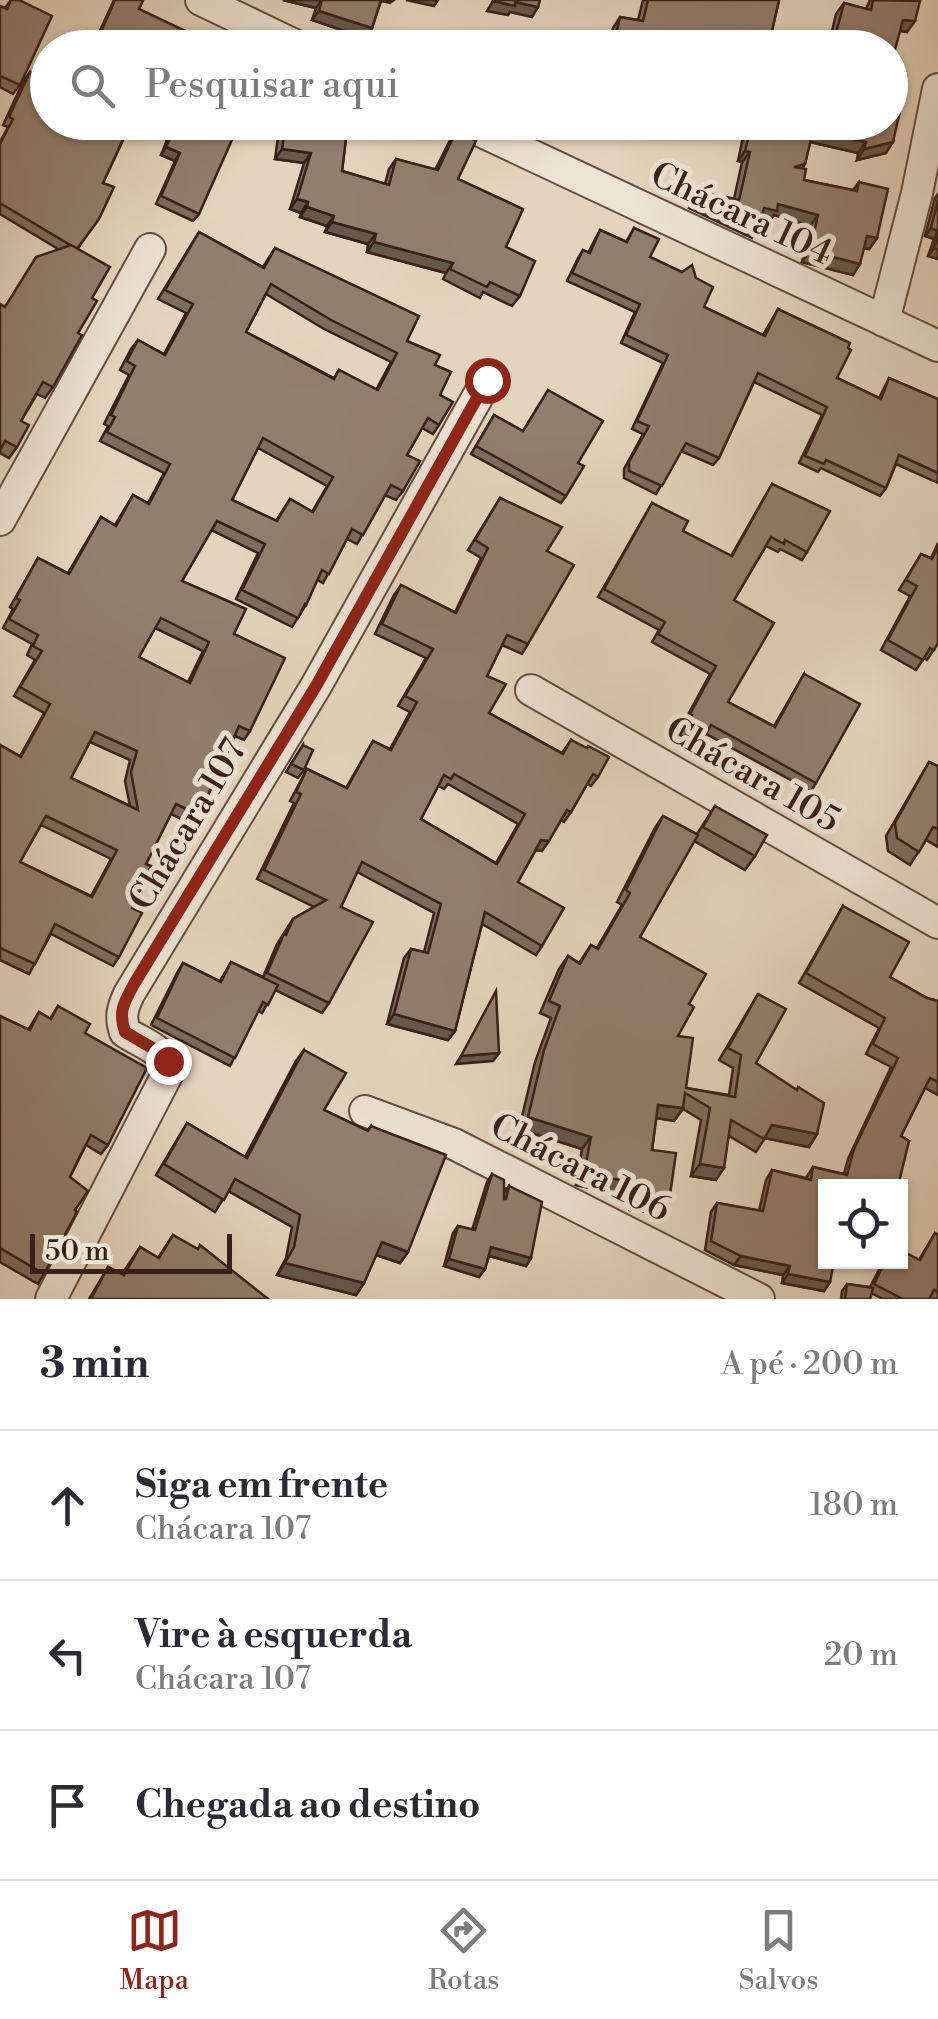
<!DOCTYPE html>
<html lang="pt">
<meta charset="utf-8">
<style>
body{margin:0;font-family:"Libre Bodoni",serif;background:#f2f2f3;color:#2b2b33}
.controls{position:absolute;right:30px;bottom:30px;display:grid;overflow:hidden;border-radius:0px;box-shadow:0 2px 8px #0004}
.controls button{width:90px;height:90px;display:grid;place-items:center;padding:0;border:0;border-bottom:2px solid #e1e1e2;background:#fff;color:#2b2b33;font:50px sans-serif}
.scale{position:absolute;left:30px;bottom:25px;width:202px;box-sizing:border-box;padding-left:10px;border:5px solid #392017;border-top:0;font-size:28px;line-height:35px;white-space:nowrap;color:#392017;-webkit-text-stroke:8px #ede3d4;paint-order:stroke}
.stop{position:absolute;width:30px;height:30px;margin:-22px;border:8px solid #8f2418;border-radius:50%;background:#fff}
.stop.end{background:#8f2418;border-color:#fff;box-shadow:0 2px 10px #0008}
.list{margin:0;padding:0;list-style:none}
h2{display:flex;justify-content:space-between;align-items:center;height:130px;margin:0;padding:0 40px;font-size:42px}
h2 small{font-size:32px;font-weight:400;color:#7c7c81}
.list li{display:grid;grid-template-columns:65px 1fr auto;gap:30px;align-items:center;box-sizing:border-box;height:150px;padding:0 40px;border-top:2px solid #e1e1e2}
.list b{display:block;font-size:38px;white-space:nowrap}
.list p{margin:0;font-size:32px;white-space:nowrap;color:#7c7c81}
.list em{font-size:32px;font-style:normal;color:#7c7c81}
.icon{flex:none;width:55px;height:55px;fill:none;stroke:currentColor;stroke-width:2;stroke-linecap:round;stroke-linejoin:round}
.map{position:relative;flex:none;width:938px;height:1299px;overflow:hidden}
.search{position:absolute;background:#fff;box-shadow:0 2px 8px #0004;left:30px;right:30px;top:30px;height:110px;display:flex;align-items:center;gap:25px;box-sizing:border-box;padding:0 35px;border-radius:55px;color:#7c7c81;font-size:38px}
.sheet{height:580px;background:#fff}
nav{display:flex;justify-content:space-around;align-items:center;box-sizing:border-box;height:140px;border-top:2px solid #e1e1e2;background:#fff;font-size:28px;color:#7c7c81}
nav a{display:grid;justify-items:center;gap:5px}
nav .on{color:#8f2418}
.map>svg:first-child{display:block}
</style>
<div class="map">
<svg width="938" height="1299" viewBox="0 0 938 1299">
<rect width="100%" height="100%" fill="#e4d4bd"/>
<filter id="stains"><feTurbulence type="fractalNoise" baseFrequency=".002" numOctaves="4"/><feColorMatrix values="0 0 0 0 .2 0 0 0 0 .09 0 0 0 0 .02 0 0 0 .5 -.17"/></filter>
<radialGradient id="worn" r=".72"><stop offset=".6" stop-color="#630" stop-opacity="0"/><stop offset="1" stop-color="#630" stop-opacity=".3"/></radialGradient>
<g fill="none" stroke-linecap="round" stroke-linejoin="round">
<defs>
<g id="minor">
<polyline points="201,0 301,48"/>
<polyline points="461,122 938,346"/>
<polyline points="884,321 917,193 938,89"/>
<polyline points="0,520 150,249"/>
<polyline points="531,690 938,923"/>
<polyline points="365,1111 454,1144 759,1299"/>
<path d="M51 1299 169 1071C167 1050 141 1043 125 1032 120 1017 122 1009 129 994L316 686 487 380"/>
</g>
</defs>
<!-- minor casing -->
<use href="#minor" stroke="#644d40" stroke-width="34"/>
<!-- minor -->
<use href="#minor" stroke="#ede3d4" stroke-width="30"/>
</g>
<!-- wall -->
<g fill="#7e6c5e" stroke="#392017" stroke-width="2.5" fill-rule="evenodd">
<polygon points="11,0 20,85 13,94 0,87 0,6 5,8"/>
<polygon points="114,0 143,0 139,9 201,48 92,48"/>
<polygon points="283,0 394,0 390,3 381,1 372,28 365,38 312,20 316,8"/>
<polygon points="643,0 779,0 768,48 608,48 613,28 620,17 638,20"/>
<polygon points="870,0 916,0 907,32 900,31 890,48 828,48 836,14 844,3 866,9"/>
<polygon points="30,72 48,122 212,122 199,214 193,221 156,204 175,161 161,155 167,140 131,123 103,183 78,249 92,298 78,333 53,387 45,398 37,394 21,421 17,447 9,458 0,453 0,304 4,307 58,249 0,214 0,142 8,127 3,125 24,80"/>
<polygon points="280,122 348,122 342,171 385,184 389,169 396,159 435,170 449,142 456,131 458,179 506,247 520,296 512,306 483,292 480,298 443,279 446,273 367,252 368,244 325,232 327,226 300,217 301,213 290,209 304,163 275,159"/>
<polygon points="714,122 890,122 886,153 857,160 858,153 810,142 805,164 802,169 804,180 853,190 859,182 877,238 869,249 864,248 853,275 802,262 810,226 774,215 769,221 761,220 759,228 752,238 689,208 691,202 698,191 734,199 742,162 738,161 743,137 716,131 717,123"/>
<polygon points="938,194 938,259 928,256 934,239 925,236 935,198"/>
<polygon points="634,228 650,257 704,307 763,335 778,309 837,378 879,398 889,378 938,399 938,483 896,464 886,488 880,496 821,468 818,472 799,463 822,415 754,382 719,458 713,465 681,451 656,494 624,478 624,469 643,434 632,429 663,363 621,343 635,312 567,281 578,258 583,250 588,253 600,230 626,242"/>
<path d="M199 232 263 267 275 248 407 341 435 365 440 395 439 425 433 434 422 428 407 455 403 491 396 500 385 495 357 544 347 539 323 583 317 580 306 605 292 627 236 599 258 553 211 530 182 581 234 634 250 731 244 740 235 736 199 815 192 824 171 814 146 864 119 957 113 966 51 934 29 974 0 960V745L20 756 44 713 14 696 35 660 27 655 32 644 3 628 13 609 10 607 38 558 68 573 101 517 115 525 133 495 148 503 164 473 100 441 108 426 104 424 129 375 120 370 131 349 138 340 164 354 186 313 158 299ZM266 294 324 329 391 362 376 390 339 370 334 378 246 332ZM258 448 327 486 312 512 290 499 276 521 232 500ZM155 628 203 651 188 682 139 657ZM90 742 130 760 125 781 130 806 71 778ZM41 825 111 859 91 896 20 862Z"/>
<polygon points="494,415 578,463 566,496 561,503 471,454"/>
<polygon points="772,484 807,552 802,560 780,549 778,552 766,546 734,600 728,702 774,726 804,674 816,783 811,791 706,734 699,745 680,735 686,724 684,722 710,674 652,642 659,630 598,597 652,503 683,531 731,556"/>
<path d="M500 498 547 551 528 644 522 654 502 645 487 676 489 713 562 753 571 740 598 777 591 786 587 784 571 812 564 822 561 820 542 851 536 850 518 882 542 946 536 955 482 924 455 1031 448 1040 387 1024 404 958 411 949 424 952 434 913 357 872 341 907 329 1003 322 1013 275 990 262 1013 258 1011 230 1066 151 1025 178 971 183 963 220 981 231 962 263 977 277 944 293 919 314 907 257 879 294 803 290 801 307 769 346 788 373 741 390 749 410 712 398 706 426 658 375 634 394 595 401 585 455 612 481 558 468 550ZM448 784 518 824 496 863 421 819 438 786 444 789Z"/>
<polygon points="938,543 938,643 927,660 924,658 916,670 881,650 910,596 899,590 921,554 931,558"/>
<polygon points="303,745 304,770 298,778 286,772"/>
<polygon points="929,762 938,766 938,847 926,840 910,865 888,851 886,836"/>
<polygon points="715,806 755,856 745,870 694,841 640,937 689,1004 678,1036 686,1088 729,1095 733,1068 719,1060 758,994 756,1063 817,1134 809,1147 765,1138 756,1152 729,1136 716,1180 691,1176 701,1120 683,1109 674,1121 656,1118 652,1150 661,1214 630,1210 632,1197 576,1185 582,1149 519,1129 535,1062 551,1018 540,1013 559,969 568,956 579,963 591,945 597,948 622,905 617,902 655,828 663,816 697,834"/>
<polygon points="843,906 890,977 927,998 938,1001 938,1095 925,1088 901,1136 909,1141 826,1186 830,1282 824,1291 782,1283 783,1275 734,1265 705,1250 711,1212 717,1203 759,1211 766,1180 772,1170 806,1178 813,1167 844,1174 848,1159 891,1067 866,1054 879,1028 799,983"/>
<polygon points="58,1006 85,1033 108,1145 101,1154 86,1145 70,1177 75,1210 44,1274 38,1284 0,1262 0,1016 28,1030 39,1012 50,1019"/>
<polygon points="304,1050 324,1110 367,1131 371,1126 408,1252 400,1263 376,1255 364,1283 356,1295 277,1275 286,1258 292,1227 228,1191 215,1212 156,1175 187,1123 245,1157 296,1061"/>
<polygon points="492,1174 504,1193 509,1186 531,1258 526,1266 489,1256 485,1269 479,1277 444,1266 453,1233 458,1226 472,1230 487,1182"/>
<polygon points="935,1233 938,1235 938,1299 883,1299 871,1293 870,1299 841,1299 842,1291 847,1284 870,1287 883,1262 919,1260"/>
<polygon points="173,1235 268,1299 89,1299 108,1267 122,1274 140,1247 158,1258"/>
</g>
<!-- shaded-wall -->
<g fill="#66584c" stroke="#392017" stroke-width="2.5">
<polygon points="283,0 322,0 316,8"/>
<polygon points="406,0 438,0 434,6"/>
<polygon points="493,1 515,2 538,7 532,17 510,12 508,15 487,11"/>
<polygon points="319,11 372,28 365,38 312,20"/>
<polygon points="903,20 915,21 907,32 896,30"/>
<polygon points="555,122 580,122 586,124 579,134 551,128"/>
<polygon points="722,122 731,122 751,127 743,137 716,131"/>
<polygon points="813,131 866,142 858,153 806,141"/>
<polygon points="893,142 886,153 857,160 864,149"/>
<polygon points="166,147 180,153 175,161 161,155"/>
<polygon points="282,149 311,153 304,163 275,159"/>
<polygon points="745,151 750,152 742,162 738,161"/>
<polygon points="297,199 308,202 301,213 290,209"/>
<polygon points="778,204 818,215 810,226 774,215 769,221 756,219 764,208"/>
<polygon points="307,207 334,216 327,226 300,217"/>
<polygon points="332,222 376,234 368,244 325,232"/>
<polygon points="931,228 938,231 934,239 925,236"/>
<polygon points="867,236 877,238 869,249 859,247"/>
<polygon points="374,242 453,263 446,273 367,252"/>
<polygon points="934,248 938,250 938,259 928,256"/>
<polygon points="810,251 860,264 853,275 802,262"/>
<polygon points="541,840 549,841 542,851 535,850"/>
<polygon points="394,1014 455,1031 448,1040 387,1024"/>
<polygon points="499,1053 493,1061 456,1064 461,1056"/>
<polygon points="658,1105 683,1108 674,1121 650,1117"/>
<polygon points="528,1117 591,1137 582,1149 519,1129"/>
<polygon points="772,1125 817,1134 809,1147 764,1138"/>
<polygon points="700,1164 724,1168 716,1180 691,1176"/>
<polygon points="584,1173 640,1184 632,1197 576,1185"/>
<polygon points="639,1197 669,1202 661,1214 630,1210"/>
<polygon points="382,1242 408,1252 400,1263 373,1254"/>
<polygon points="491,1247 531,1258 526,1266 486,1255"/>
<polygon points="741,1256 790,1266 783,1275 734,1265"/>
<polygon points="449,1259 485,1269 479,1277 444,1266"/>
<polygon points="285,1263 364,1283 356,1295 277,1275"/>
<polygon points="788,1274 830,1282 824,1291 782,1283"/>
</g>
<!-- building -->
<g fill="#927e6d" stroke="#392017" stroke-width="2.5" fill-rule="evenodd">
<polygon points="11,0 19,0 52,16 20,85 0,76 0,6 7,9"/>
<polygon points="115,0 143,0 139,9 204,40 201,48 94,48"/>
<polygon points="322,0 381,0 372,28 319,11"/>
<polygon points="494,0 540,0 538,7 515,2 515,6 493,1"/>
<polygon points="648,0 779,0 768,48 613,48 620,17 643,21"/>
<polygon points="873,0 920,1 915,21 903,20 890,68 890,48 832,48 844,3 871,10"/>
<polygon points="577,39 592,48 575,48"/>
<polygon points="30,72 48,81 48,122 131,122 103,183 114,187 99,219 77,249 0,203 0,144 13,119 9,117"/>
<polygon points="890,108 900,111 893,142 864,149 866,142 813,131 805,164 794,167 806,169 804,180 857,191 859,182 888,189 877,238 867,236 860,264 810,251 818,215 778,204 777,211 764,208 759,228 696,198 698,191 739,200 750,152 745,151 751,127 731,122 890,122"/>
<polygon points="151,122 212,122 235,133 199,214 161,196 180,153 166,147 173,133"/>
<polygon points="286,122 348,122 342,171 389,185 396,159 438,170 456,131 476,141 458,179 523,209 506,247 535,261 520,296 490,282 487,287 450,269 453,263 374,242 376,234 332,222 334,216 307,207 308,202 297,199 311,153 282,149"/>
<polygon points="938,200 938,231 931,228"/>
<polygon points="634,228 659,239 650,257 682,272 692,265 696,278 713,287 704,307 765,336 778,309 850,343 848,348 851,350 837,378 881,399 889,378 938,399 938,473 899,455 886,488 826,460 824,464 805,456 827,407 758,373 719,458 686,443 662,486 629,471 629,462 649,426 637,421 668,355 626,335 640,304 572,273 583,250 590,253 600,230 627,242"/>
<path d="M199 232 264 268 275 248 419 316 407 341 440 355 435 365 451 372 440 395 453 402 439 425 428 418 407 455 420 461 403 491 391 485 363 535 352 529 329 574 322 570 306 605 305 604 298 618 242 590 265 544 217 521 182 581 246 609 234 634 285 658 250 731 239 726 199 815 176 804 146 864 151 866 132 908 142 913 119 957 55 924 35 964 0 948V745L21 757 50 704 20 687 42 651 33 646 38 635 9 619 20 600 16 598 38 558 69 574 101 517 116 526 133 495 149 504 170 464 107 432 115 417 111 415 135 366 127 361 138 340 165 355 193 304 165 290ZM271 284 331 320 397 353 378 390 339 370 334 379 246 332ZM263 438 333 477 313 512 290 499 277 521 232 500ZM161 618 209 642 190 683 139 657ZM95 732 137 751 131 772 138 810 71 778ZM46 816 117 850 92 897 20 862Z"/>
<polygon points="938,235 938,250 934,248"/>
<polygon points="71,245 110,267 92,298 97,301 78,333 82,335 53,387 43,382 21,421 29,425 17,447 5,441 0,450 0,304 5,307 36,257"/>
<polygon points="548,390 603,421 578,463 584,466 566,496 476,446 494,415 523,431"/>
<polygon points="772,484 830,511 807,552 785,540 784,544 771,537 734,600 774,623 728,702 775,727 804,674 860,704 816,783 711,725 704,737 686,726 692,715 690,714 716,666 658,634 665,622 604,589 652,503 688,521 683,531 732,556"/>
<path d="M500 498 562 527 547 551 574 565 528 644 507 635 487 676 506 684 489 713 563 754 571 740 587 748 588 746 609 757 598 777 593 774 571 812 567 810 549 841 541 840 518 882 564 908 542 946 485 912 455 1031 394 1014 411 949 428 953 441 904 362 862 341 907 373 922 329 1003 267 973 284 934 286 935 293 919 326 900 264 870 301 794 296 792 307 769 347 788 373 741 391 750 417 702 405 696 433 649 382 624 401 585 456 613 488 548 475 540ZM454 774 525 814 497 864 421 819 444 775 451 779Z"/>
<polygon points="938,548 938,643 934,650 930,648 923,660 888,640 917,586 906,580 921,554 932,559"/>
<polygon points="303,745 313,750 304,770 291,764"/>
<polygon points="929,762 938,766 938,829 933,827 919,852 897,838 895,823"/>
<polygon points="715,806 767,835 755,856 703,827"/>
<polygon points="663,816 698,835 640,937 706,974 689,1004 694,1007 678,1036 693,1038 686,1088 735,1097 741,1055 728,1048 758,994 786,1009 756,1063 797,1090 798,1087 824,1103 817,1134 772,1125 764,1139 731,1120 724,1168 700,1164 710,1108 685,1093 683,1108 658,1105 652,1150 676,1153 669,1202 639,1197 640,1184 584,1173 591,1137 528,1117 544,1050 560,1006 549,1001 568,956 580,964 591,945 598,949 630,893 626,890"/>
<polygon points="843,906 909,942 890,977 927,998 938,1001 938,1082 930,1078 901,1136 909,1141 898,1186 826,1186 826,1262 834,1262 830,1282 788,1274 790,1266 741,1256 711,1241 717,1203 763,1211 772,1170 811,1180 813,1167 847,1175 854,1149 898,1058 873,1044 885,1018 806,973"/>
<polygon points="231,962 278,985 268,1005 263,1002 235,1058 157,1018 183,963 221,982"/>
<polygon points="496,991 499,1053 461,1056"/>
<polygon points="58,1006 90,1024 85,1033 147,1068 108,1145 91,1135 80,1156 70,1177 88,1191 75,1210 77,1212 44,1274 0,1248 0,1016 30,1030 39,1012 51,1019"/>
<polygon points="304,1050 346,1073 324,1110 368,1131 371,1126 446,1155 408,1252 382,1242 364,1283 285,1263 294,1247 300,1215 235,1179 224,1200 164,1164 187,1123 247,1158"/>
<polygon points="492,1174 504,1180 504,1199 506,1199 509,1186 542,1202 531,1258 491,1247 485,1269 449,1259 458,1226 475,1230"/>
<polygon points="935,1233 938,1235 938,1292 934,1290 929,1299 903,1299 874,1284 885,1262 900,1262 900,1250 920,1260"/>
<polygon points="173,1235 198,1249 200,1245 268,1299 91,1299 108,1267 124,1275 140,1247 159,1258"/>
<polygon points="847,1284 873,1288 870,1299 845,1299"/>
</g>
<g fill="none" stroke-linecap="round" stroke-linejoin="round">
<!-- route -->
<path stroke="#8f2418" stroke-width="12" d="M168 1061 161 1053 125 1032C118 1011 124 1003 134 984L316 686 487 380"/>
</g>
<g text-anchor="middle" stroke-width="10" stroke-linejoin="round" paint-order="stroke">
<!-- street labels -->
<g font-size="35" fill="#392017" stroke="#ede3d4">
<text transform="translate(742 213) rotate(25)" y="12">Chácara 104</text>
<text transform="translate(753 774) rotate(30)" y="12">Chácara 105</text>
<text transform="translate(187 824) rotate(-59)" y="12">Chácara 107</text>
<text transform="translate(581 1167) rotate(27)" y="12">Chácara 106</text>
</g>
</g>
<rect width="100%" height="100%" filter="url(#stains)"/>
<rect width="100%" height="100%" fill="url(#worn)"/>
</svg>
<div class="controls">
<button><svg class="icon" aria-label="locate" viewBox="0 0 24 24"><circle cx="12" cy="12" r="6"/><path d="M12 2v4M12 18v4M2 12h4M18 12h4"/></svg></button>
</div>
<div class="scale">50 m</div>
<div class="stop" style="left:487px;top:380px"></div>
<div class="stop end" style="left:168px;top:1061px"></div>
<div class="search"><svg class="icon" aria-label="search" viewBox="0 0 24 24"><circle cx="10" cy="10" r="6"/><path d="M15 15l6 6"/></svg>Pesquisar aqui</div>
</div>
<section class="sheet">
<h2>3 min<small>A pé · 200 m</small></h2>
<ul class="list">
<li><svg class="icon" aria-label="ahead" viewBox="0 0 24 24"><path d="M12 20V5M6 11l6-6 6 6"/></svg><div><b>Siga em frente</b><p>Chácara 107</p></div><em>180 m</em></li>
<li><svg class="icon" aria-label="left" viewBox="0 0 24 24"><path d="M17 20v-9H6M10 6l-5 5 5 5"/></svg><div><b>Vire à esquerda</b><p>Chácara 107</p></div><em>20 m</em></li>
<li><svg class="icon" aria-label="arrive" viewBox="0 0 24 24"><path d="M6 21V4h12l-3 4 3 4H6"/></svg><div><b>Chegada ao destino</b></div></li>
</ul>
</section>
<nav>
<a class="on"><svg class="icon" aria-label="map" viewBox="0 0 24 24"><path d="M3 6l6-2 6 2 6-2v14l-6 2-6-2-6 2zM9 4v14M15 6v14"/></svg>Mapa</a>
<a><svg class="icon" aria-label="directions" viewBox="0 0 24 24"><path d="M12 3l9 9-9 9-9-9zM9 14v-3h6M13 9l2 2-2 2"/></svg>Rotas</a>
<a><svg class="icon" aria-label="saved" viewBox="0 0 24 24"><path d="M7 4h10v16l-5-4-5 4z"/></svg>Salvos</a>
</nav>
